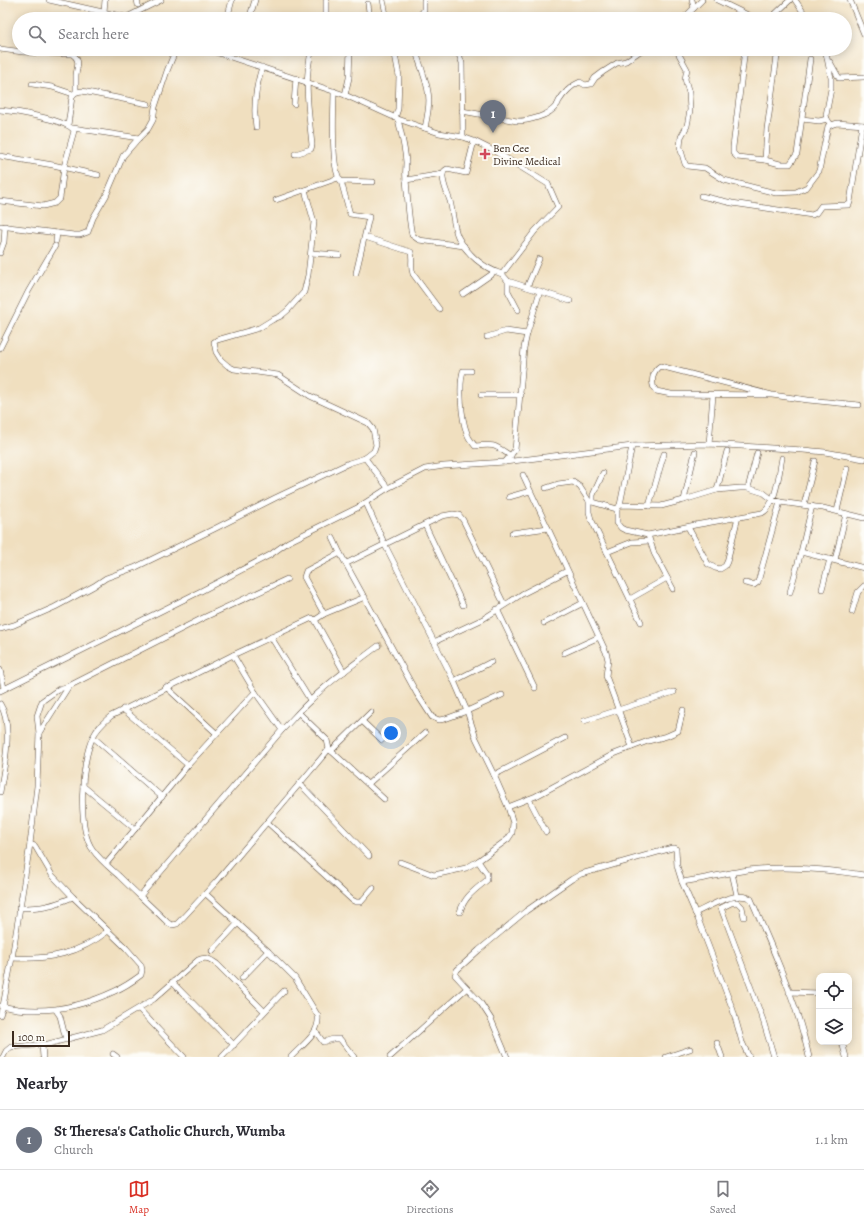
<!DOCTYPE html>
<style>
body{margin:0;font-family:Alegreya,serif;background:#f2f2f3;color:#2b2b33}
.controls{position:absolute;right:12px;bottom:12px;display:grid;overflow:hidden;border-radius:8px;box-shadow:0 2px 10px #0003}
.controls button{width:36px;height:36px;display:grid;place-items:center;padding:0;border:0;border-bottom:1px solid #e1e1e2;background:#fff;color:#2b2b33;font:20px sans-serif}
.scale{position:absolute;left:12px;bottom:10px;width:58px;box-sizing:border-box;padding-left:4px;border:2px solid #3b2a1e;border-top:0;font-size:11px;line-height:14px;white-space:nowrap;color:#3b2a1e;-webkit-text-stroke:3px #fdfcf7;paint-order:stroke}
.you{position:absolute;left:391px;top:733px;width:14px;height:14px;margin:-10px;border:3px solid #fff;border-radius:50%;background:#1a73e8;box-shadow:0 0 0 6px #1a73e833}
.badge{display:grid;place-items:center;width:26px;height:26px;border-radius:50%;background:#d93025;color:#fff;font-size:13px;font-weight:700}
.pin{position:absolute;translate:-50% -33px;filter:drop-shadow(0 1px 2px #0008)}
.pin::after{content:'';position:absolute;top:21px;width:14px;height:12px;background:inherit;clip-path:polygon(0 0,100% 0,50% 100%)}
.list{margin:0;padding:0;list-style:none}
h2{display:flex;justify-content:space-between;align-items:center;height:52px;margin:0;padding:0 16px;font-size:17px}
h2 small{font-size:13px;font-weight:400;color:#7c7c81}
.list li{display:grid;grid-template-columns:26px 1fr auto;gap:12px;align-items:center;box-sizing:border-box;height:60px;padding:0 16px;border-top:1px solid #e1e1e2}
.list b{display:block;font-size:15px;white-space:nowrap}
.list p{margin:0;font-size:13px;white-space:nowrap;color:#7c7c81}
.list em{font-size:13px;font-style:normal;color:#7c7c81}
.icon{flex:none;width:22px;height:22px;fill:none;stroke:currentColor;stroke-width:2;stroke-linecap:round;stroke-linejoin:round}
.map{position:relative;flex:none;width:864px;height:1057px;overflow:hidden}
.search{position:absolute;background:#fff;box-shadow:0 2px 10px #0003;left:12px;right:12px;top:12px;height:44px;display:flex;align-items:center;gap:10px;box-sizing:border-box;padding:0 14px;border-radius:22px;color:#7c7c81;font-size:15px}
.sheet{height:112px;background:#fff}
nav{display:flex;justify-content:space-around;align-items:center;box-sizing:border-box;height:56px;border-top:1px solid #e1e1e2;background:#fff;font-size:11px;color:#7c7c81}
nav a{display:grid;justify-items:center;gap:2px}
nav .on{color:#d93025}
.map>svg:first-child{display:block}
</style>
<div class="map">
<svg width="864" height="1057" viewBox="0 0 864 1057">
<rect width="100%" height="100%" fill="#fdfcf7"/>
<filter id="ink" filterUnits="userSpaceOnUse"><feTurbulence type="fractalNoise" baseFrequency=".025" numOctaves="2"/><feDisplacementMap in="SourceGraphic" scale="8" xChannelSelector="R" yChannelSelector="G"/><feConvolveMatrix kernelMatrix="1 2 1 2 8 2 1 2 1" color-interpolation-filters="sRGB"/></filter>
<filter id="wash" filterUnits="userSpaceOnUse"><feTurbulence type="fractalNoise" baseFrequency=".012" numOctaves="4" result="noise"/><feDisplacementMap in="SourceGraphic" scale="16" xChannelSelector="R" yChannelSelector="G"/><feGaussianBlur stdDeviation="0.9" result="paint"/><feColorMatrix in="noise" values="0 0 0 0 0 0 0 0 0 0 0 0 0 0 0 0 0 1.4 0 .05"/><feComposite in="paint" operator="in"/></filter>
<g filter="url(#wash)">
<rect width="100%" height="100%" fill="#f0dfbf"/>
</g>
<g filter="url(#ink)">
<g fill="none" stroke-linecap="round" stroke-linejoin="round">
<!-- minor-tunnel -->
<polyline stroke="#ccbb9f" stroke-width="5" stroke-dasharray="5 2.5" stroke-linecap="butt" points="378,646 384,642"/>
<defs>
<g id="minor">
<polyline points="49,0 134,19"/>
<polyline points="137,0 138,5"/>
<polyline points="326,0 326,19"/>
<polyline points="383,0 387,19"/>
<polyline points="692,0 694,8"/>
<polyline points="717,0 756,19"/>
<polyline points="795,0 808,19"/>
<polyline points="850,0 864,34"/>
<polyline points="368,4 370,19"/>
<polyline points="104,12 105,0"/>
<polyline points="127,17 161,0"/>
<polyline points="227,19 232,0"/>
<polyline points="249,19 255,0"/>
<polyline points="417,19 424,10 424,0"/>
<polyline points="683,19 702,0"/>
<polyline points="770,19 790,0"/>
<path d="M0 49 23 52 72 54C81 60 77 66 76 75 76 80 76 86 76 92"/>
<path d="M206 49 345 95 398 119 439 133 463 137 474 141 496 152 548 184 558 207 535 231 502 274C483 268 467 254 458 237 453 226 453 212 450 201 447 192 442 183 443 174 444 171 444 171 447 169L466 173 474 141"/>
<polyline points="258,49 269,53 273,52 274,49"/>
<polyline points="394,49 399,76 398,109 395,118"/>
<path d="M416 49C417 58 421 65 423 73 431 96 430 104 425 128"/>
<polyline points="457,49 462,63 463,137"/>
<polyline points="676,49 687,69 685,79 689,93 690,110 687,126 681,137 680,147 685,164 687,166 705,168 724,180 776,193 796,192 807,187 819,171 828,126 837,123 864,125"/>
<polyline points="745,49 733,147 733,153 737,157 765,160 780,164 790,164 797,154 810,59"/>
<polyline points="826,53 831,78 831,89 826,115 827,119 831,125"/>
<polyline points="830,62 839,78 864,77"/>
<polyline points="32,84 52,87 73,94"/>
<path d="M334 91C334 108 330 170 341 181L373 182"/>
<polyline points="345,95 349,78 350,49"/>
<polyline points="294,104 296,78"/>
<path d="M0 110C13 111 69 120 74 131L64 167 60 198 55 203 43 206 0 201"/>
<path d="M462 111 517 121C528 121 549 116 556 106 559 103 557 105 559 101 563 94 572 85 580 82L585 85 591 84 595 78 603 72 617 63 626 61 643 49"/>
<path d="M398 119C401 133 405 147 406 162 406 168 405 174 406 180 408 199 408 217 412 235L419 240 464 246"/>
<polyline points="802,119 819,121 827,119"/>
<path d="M68 125 72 97C74 92 77 92 82 91L148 104"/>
<path d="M256 127C253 106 256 86 262 67"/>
<polyline points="73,128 139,138"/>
<path d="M295 154 311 149 312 145C309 113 303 80 312 49"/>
<polyline points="0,156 53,165 98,175"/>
<polyline points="765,160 767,129 778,49"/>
<polyline points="406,180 443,174"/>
<polyline points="341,181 350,214 369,217 356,273"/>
<polyline points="701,196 732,203 812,215 816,213 821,206 849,205 850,202 862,125"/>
<polyline points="276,200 338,178"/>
<polyline points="0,226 74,235 80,235 88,232 93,218 106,196 123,156 137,140 148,129 153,120 155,107 167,71 176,49"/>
<path d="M365 237 411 252C413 259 410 266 413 274L439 309"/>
<polyline points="56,241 57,233"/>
<polyline points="0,253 4,242 5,226"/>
<polyline points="311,253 339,255"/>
<polyline points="502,274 508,281 570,301"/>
<polyline points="508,281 508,291 518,310"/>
<polyline points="527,287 539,259"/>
<polyline points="463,294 492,274 493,271"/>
<polyline points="487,337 506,331 527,334"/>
<polyline points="0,348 28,292 55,246"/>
<path d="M471 371H463C459 385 461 419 467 433 468 438 472 442 475 446 496 444 494 445 511 456"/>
<polyline points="481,395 521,395"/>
<path d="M772 395 671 394 656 391C650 384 652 371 660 366L772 395 808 400 859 405"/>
<polyline points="709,444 713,395"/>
<polyline points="365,458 388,488"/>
<path d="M782 458C779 473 776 506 762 513L695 525 648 535 625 530 621 528 617 523V509L620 505 661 506 684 500 717 490 740 488H748L764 493 773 500 780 502 823 508 864 518"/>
<polyline points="505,462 515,450 524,348 527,334 540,291"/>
<polyline points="523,475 606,652 608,660 606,676 632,747"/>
<polyline points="546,488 558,484 573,482 580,487 589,501 617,509"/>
<polyline points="748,488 757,453"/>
<polyline points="717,490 727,451"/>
<polyline points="509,497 530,491"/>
<polyline points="684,500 695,452"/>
<polyline points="589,501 589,512 591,519 641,622"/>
<polyline points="593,502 593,495 603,473"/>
<polyline points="366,503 385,545 454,681 467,711 476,738 494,775 508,807 513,823 512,833 508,839 478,861 466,868 434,875 400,862"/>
<polyline points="620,505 632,446"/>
<polyline points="804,505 815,461"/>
<polyline points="649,506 664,454"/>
<polyline points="812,506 801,552 864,568"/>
<polyline points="837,511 847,468"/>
<polyline points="425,525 463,605"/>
<polyline points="688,527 708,564 715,568 720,569 725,566 727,562 738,517"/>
<polyline points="512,533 548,528"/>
<polyline points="648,535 654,553 673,589"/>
<polyline points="333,538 340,553 417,694 432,717 439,720 445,719 467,711 502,695"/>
<polyline points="607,552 632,542 649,541"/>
<polyline points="835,560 846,514"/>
<polyline points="347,563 442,516 453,514 459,515 463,520 504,604"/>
<polyline points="745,583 754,585 758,582 780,502"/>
<polyline points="822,589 830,559"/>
<polyline points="790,592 801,552"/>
<polyline points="630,599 667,578"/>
<polyline points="497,609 535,688"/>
<polyline points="852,612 858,592 864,586"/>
<polyline points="324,614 304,577 306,571 340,553"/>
<polyline points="315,620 324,614 365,597"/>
<polyline points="544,623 583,603"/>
<polyline points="0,629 14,625 55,607 94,586 106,578 136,567 214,529 275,498 349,463 365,458 374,451 376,445 373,429 368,423 310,396 278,375 234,369 228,366 221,360 216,352 214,342 217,340 259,328 272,320 281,316 288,310 304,292 308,275 314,222 305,190"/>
<polyline points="271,637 310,700"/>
<polyline points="434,642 483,619 522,594 567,571"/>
<polyline points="564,653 599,637"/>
<polyline points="233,655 255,692 282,730"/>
<polyline points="0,670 4,688"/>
<polyline points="454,681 491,662"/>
<polyline points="166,687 216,733"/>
<polyline points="0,691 203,590 270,555 288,542 357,508 388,488 425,469 444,466 505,462 632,446 709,444 803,450 825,452 864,459"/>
<path d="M0 704C14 725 4 768 0 792"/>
<polyline points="123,709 188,765"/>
<polyline points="299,713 327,740 329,749 384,799"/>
<polyline points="362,721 382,740"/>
<polyline points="584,721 674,692"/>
<polyline points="39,733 69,686"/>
<polyline points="93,737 162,797"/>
<path d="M329 749 217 881 177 924 172 925 168 923C152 907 135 892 119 876 110 868 100 860 93 850 77 829 81 760 93 737 97 728 104 722 111 716L233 655 312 618 315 620 344 672"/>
<polyline points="331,751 371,712"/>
<polyline points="494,775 565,738"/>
<polyline points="299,783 369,856"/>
<polyline points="368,784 425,733"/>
<polyline points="83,786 135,829"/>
<polyline points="529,799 546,832"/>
<polyline points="508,807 536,796 614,754 648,741 667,736 678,731 683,710"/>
<polyline points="267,822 352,900 356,902 361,902 373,888"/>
<polyline points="106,864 188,765 255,692"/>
<polyline points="732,873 737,895"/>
<path d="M682 882C704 879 726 873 748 870 787 865 826 869 864 875"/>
<path d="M206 894 268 951 295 978 318 1016C320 1034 302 1045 291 1057"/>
<path d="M140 896 282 730C291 721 300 710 310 701 329 681 356 663 378 646"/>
<path d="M19 908C42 908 52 906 73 897"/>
<path d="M460 912C464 897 475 890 487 880V874L478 861"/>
<path d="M695 913C710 906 736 890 751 899 773 950 797 1002 809 1057"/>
<polyline points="744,917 742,907 737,902 731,903 721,908 763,1020 774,1057"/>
<polyline points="212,951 238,923"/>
<path d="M12 958C48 960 79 954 108 931"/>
<polyline points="242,978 268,951"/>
<polyline points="172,982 234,1045"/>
<polyline points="467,988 480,1002 491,1019 507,1057"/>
<polyline points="789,992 819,993"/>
<path d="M1 1006C39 1015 79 1008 115 991 124 987 133 981 141 975L142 970 141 965 126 948 73 897 52 875 35 846 30 844"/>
<polyline points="139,1009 184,1057"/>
<polyline points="56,1010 60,1016 66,1040"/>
<polyline points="0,1015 3,1006 12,958 30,844 37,786 39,733 37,716 42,701 59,689 69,686 203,618 287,579"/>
<polyline points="316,1032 323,1042 333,1039 340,1039 354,1057"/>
<polyline points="842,1042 846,1057"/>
<polyline points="717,1043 722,1057"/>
<polyline points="42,1045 43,1057"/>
<polyline points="113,1054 117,1057"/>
<path d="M3 1057 6 1051 11 1047 48 1044 102 1030 154 999 198 960C206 956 210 959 217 964L264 1011"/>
<polyline points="222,1057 284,991"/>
<polyline points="390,1057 467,988 455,975 457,970 479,950 526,911 572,879 581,874 672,848 675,848 676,849 677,866 682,882 698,919 733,1010 742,1042 749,1057"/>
<polyline points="666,1057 690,1049"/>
</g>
</defs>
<!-- minor casing -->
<use href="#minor" stroke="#564536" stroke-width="6"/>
<!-- minor -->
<use href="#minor" stroke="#fff" stroke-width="5"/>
</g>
</g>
<!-- markers -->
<path fill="#d1495b" stroke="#fdfcf7" stroke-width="1.5" d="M483 148h4v4h4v4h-4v4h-4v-4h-4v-4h4z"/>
<g text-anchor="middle" stroke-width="4" stroke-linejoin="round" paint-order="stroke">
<!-- poi labels -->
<g font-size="11" fill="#3b2a1e" stroke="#fdfcf7" text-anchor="start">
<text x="493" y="152">Ben Cee<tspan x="493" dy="13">Divine Medical</tspan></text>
</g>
</g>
</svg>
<div class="controls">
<button><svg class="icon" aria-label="locate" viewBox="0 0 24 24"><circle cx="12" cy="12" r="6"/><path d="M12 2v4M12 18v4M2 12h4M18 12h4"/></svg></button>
<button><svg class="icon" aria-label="layers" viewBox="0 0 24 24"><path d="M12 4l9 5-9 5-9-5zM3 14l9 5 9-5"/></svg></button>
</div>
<div class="scale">100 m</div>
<div class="you"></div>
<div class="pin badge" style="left:493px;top:133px;background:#6b7280">1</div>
<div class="search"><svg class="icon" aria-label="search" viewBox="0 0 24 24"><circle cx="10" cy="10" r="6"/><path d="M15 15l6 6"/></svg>Search here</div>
</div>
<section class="sheet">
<h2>Nearby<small></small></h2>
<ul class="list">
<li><span class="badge" style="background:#6b7280">1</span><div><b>St Theresa's Catholic Church, Wumba</b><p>Church</p></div><em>1.1 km</em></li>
</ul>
</section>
<nav>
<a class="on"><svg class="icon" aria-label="map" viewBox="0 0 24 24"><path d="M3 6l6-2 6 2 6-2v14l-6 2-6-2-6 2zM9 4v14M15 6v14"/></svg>Map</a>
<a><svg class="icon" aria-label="directions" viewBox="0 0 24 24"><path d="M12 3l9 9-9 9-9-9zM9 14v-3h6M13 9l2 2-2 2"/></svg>Directions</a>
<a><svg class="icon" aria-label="saved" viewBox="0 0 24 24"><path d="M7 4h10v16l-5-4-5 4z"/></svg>Saved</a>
</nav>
